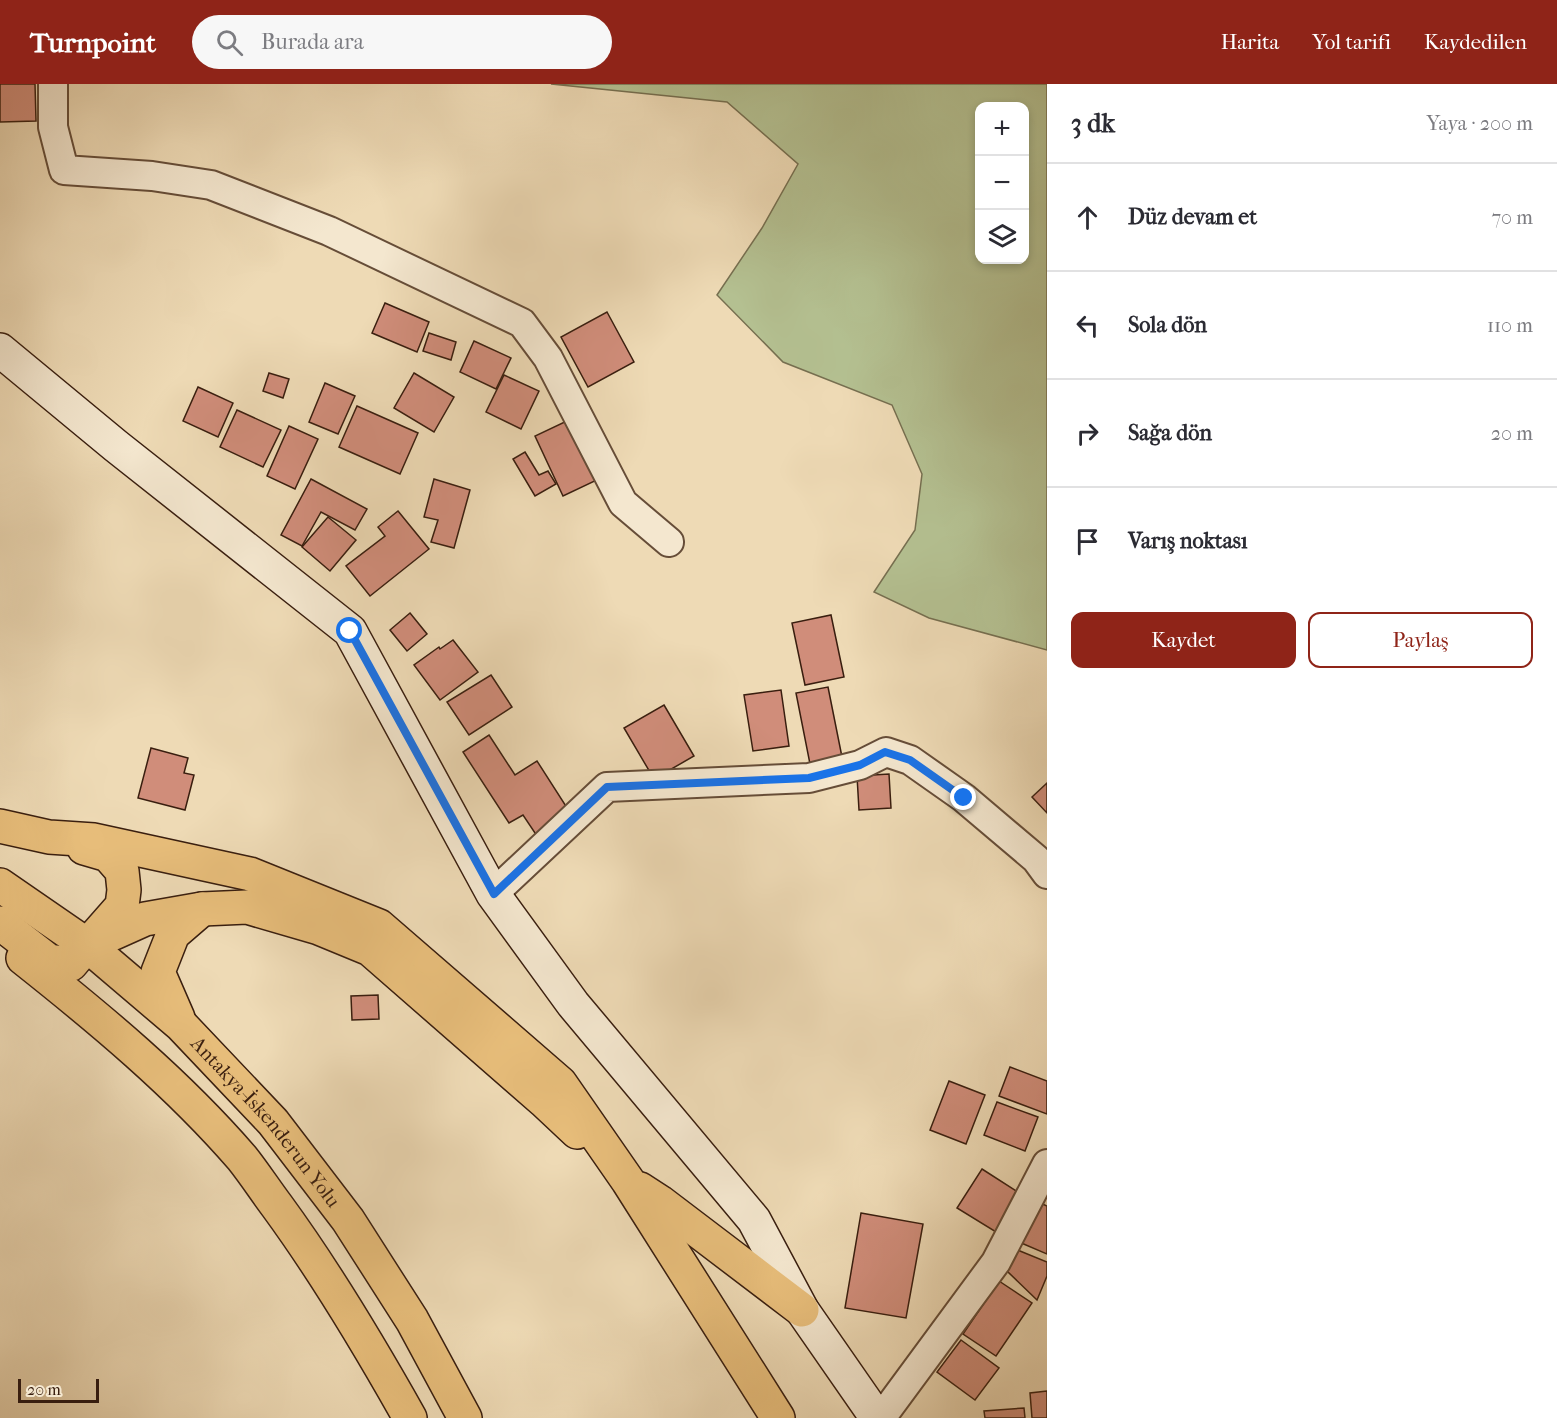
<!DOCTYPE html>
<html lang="tr">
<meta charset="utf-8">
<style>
body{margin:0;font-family:"IM FELL French Canon",serif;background:#f7f7f7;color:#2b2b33}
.controls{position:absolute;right:18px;top:18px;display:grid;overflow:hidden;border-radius:12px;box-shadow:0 3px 9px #0003}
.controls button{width:54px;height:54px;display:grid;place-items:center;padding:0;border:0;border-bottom:2px solid #e1e1e2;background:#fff;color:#2b2b33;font:30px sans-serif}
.scale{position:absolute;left:18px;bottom:15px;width:81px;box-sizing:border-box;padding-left:6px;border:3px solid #391e0f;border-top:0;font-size:16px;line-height:21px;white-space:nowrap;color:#391e0f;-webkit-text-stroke:4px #f4e7cf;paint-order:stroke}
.stop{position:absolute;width:18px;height:18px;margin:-14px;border:4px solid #1a73e8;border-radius:50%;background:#fff}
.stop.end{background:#1a73e8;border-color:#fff;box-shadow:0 2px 6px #0008}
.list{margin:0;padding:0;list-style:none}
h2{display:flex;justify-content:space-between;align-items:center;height:78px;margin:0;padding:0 24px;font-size:26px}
h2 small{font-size:20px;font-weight:400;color:#7c7c81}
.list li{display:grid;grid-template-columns:39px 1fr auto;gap:18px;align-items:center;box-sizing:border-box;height:108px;padding:0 24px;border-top:2px solid #e1e1e2}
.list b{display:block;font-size:22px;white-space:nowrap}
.list em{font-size:20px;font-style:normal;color:#7c7c81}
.actions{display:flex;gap:12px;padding:18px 24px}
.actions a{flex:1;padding:14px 0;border:2px solid #8f2418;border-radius:12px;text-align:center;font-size:21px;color:#8f2418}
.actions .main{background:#8f2418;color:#fff}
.icon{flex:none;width:33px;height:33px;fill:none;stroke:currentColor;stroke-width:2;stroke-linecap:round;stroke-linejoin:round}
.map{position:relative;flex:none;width:1047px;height:1334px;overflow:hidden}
header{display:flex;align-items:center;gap:36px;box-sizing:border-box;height:84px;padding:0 30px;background:#8f2418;color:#fff}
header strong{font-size:28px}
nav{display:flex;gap:33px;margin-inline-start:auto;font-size:21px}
.search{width:420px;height:54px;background:#f7f7f7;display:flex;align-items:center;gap:15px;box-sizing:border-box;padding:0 21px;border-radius:33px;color:#7c7c81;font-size:22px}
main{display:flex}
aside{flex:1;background:#fff}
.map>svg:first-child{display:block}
</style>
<header>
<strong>Turnpoint</strong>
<div class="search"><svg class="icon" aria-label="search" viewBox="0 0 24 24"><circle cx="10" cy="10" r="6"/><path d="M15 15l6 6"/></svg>Burada ara</div>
<nav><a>Harita</a><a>Yol tarifi</a><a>Kaydedilen</a></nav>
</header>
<main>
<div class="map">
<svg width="1047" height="1334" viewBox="0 0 1047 1334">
<rect width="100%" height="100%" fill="#eedab5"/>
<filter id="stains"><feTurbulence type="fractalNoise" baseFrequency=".00333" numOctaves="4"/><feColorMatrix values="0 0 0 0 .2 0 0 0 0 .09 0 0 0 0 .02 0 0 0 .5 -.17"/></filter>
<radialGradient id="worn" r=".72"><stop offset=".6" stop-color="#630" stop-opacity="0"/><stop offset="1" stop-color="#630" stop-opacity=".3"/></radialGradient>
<!-- green -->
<path fill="#b4c091" stroke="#766f50" stroke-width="1.5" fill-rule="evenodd" d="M551 0H1047V566L929 534 874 508 915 446 922 390 892 321 783 278 717 211 762 144 798 80 727 18ZM980 22H1024V176H980Z"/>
<!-- building -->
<g fill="#d08d7a" stroke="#391e0f" stroke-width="1.5">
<polygon points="0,0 35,0 36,37 0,38"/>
<polygon points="385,219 429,238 417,268 372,249"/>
<polygon points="607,228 634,278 588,303 561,253"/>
<polygon points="429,249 456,258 451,276 423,267"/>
<polygon points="474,257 511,274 496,305 460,288"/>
<polygon points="269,289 289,295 283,314 263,307"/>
<polygon points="414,289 454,313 434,348 394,324"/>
<polygon points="504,291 539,307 521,345 486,328"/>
<polygon points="325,299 355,312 338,350 309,338"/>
<polygon points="198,303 233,319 218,353 183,337"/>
<polygon points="357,322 418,349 400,390 339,363"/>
<polygon points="237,326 281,346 263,383 220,363"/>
<polygon points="571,335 599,395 563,412 535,352"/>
<polygon points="289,342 318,355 295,405 267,392"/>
<polygon points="525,368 539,391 548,387 556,400 535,412 513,375"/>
<polygon points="311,395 367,425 355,446 321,428 302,462 281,451"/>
<polygon points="434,395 470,406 454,464 431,458 438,436 424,433"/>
<polygon points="398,427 429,465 370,512 346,482 385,452 378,443"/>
<polygon points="328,433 356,456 330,487 302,463"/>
<polygon points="410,529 427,550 407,567 390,546"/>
<polygon points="831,531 844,593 805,601 792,539"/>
<polygon points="453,556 478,588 440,616 414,581 439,563 440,565"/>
<polygon points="491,591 512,623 469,651 447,618"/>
<polygon points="828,603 843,678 811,685 796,609"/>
<polygon points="781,606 789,662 753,667 744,611"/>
<polygon points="664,621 694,672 654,695 624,644"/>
<polygon points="489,651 515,691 537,677 571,730 537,752 523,731 509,739 463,668"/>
<polygon points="151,664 188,674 184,689 194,691 185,726 138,714"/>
<polygon points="889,690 891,724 859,726 857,692"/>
<polygon points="1047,699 1047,729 1032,713"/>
<polygon points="378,911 379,935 352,936 351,912"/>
<polygon points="1010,983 1047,997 1047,1030 999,1012"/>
<polygon points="949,997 985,1011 966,1060 930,1046"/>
<polygon points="997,1018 1038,1033 1025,1067 984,1051"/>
<polygon points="982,1085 1021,1110 996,1148 957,1124"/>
<polygon points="1036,1117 1047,1122 1047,1170 1019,1158"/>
<polygon points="861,1129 923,1140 906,1234 845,1224"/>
<polygon points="1015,1165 1047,1178 1047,1192 1037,1216 1007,1187"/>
<polygon points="999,1197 1032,1219 996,1272 963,1250"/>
<polygon points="961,1256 999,1284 975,1316 937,1288"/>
<polygon points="1047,1307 1047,1334 1032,1334 1030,1309"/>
<polygon points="1024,1324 1025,1334 985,1334 984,1327"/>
</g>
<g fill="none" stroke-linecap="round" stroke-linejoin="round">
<defs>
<g id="minor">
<polyline points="53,0 53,43 64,86 152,92 211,101 329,147 522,239 548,274 623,419 669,458"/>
<polyline points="493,810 607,703 809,694 860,681 886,668 910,676 964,714 1036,775 1047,790"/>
<polyline points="881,1334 996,1178 1047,1080"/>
</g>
<polyline id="secondary" points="0,266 116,362 350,547 493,810 573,920 754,1136 802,1226 877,1334"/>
<g id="trunk">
<polyline points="0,742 49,753 94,756 250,790 379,842 560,999 628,1097 778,1334"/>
<polyline points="84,764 108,771 122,787 124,806 122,822 93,855"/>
<path id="s1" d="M0 801 87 861 181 941 273 1038 348 1136 412 1236 465 1334"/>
<polyline points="0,839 49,877 71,880 87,861 145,835 202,825 247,823 319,844 370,865 544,1017 577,1048"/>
<path d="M23 874C100 935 177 999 242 1074 254 1089 265 1106 277 1122 326 1189 369 1261 410 1334"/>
<polyline points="178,934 158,888 173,850 202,825"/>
<polyline points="640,1105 660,1118 802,1226"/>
</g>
</defs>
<!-- minor casing -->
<use href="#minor" stroke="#664d38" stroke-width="32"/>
<!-- secondary casing -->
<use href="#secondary" stroke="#391e0f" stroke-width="36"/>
<!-- trunk casing -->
<use href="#trunk" stroke="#391e0f" stroke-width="36"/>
<!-- minor -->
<use href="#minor" stroke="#f4e7cf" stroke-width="28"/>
<!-- secondary -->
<use href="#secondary" stroke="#f4e7cf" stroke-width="33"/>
<!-- trunk -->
<use href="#trunk" stroke="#e7bd7a" stroke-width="33"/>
</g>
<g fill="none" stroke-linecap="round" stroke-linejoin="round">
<!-- route -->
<polyline stroke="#1a73e8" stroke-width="8" points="350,547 494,810 607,703 809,694 860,681 885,668 910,676 964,714"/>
</g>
<g text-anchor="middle" stroke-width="6" stroke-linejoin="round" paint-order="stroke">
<!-- street labels -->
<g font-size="20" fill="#391e0f" stroke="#f4e7cf">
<text dy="7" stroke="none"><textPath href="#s1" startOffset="358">Antakya-İskenderun Yolu</textPath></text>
</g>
</g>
<rect width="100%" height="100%" filter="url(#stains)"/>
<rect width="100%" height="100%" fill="url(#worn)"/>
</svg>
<div class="controls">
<button>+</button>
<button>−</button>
<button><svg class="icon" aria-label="layers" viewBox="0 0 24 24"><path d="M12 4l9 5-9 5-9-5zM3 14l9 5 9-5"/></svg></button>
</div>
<div class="scale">20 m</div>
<div class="stop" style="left:350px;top:547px"></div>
<div class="stop end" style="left:964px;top:714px"></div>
</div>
<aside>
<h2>3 dk<small>Yaya · 200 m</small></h2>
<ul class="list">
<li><svg class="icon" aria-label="ahead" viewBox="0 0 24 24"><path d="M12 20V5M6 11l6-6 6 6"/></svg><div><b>Düz devam et</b></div><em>70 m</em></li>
<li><svg class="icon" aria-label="left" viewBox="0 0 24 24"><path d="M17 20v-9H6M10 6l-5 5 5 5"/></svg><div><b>Sola dön</b></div><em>110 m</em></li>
<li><svg class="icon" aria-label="right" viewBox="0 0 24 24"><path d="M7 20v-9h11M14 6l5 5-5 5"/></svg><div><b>Sağa dön</b></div><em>20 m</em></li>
<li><svg class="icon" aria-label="arrive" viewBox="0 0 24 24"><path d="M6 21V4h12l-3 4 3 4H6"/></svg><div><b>Varış noktası</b></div></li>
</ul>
<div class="actions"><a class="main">Kaydet</a><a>Paylaş</a></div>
</aside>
</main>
